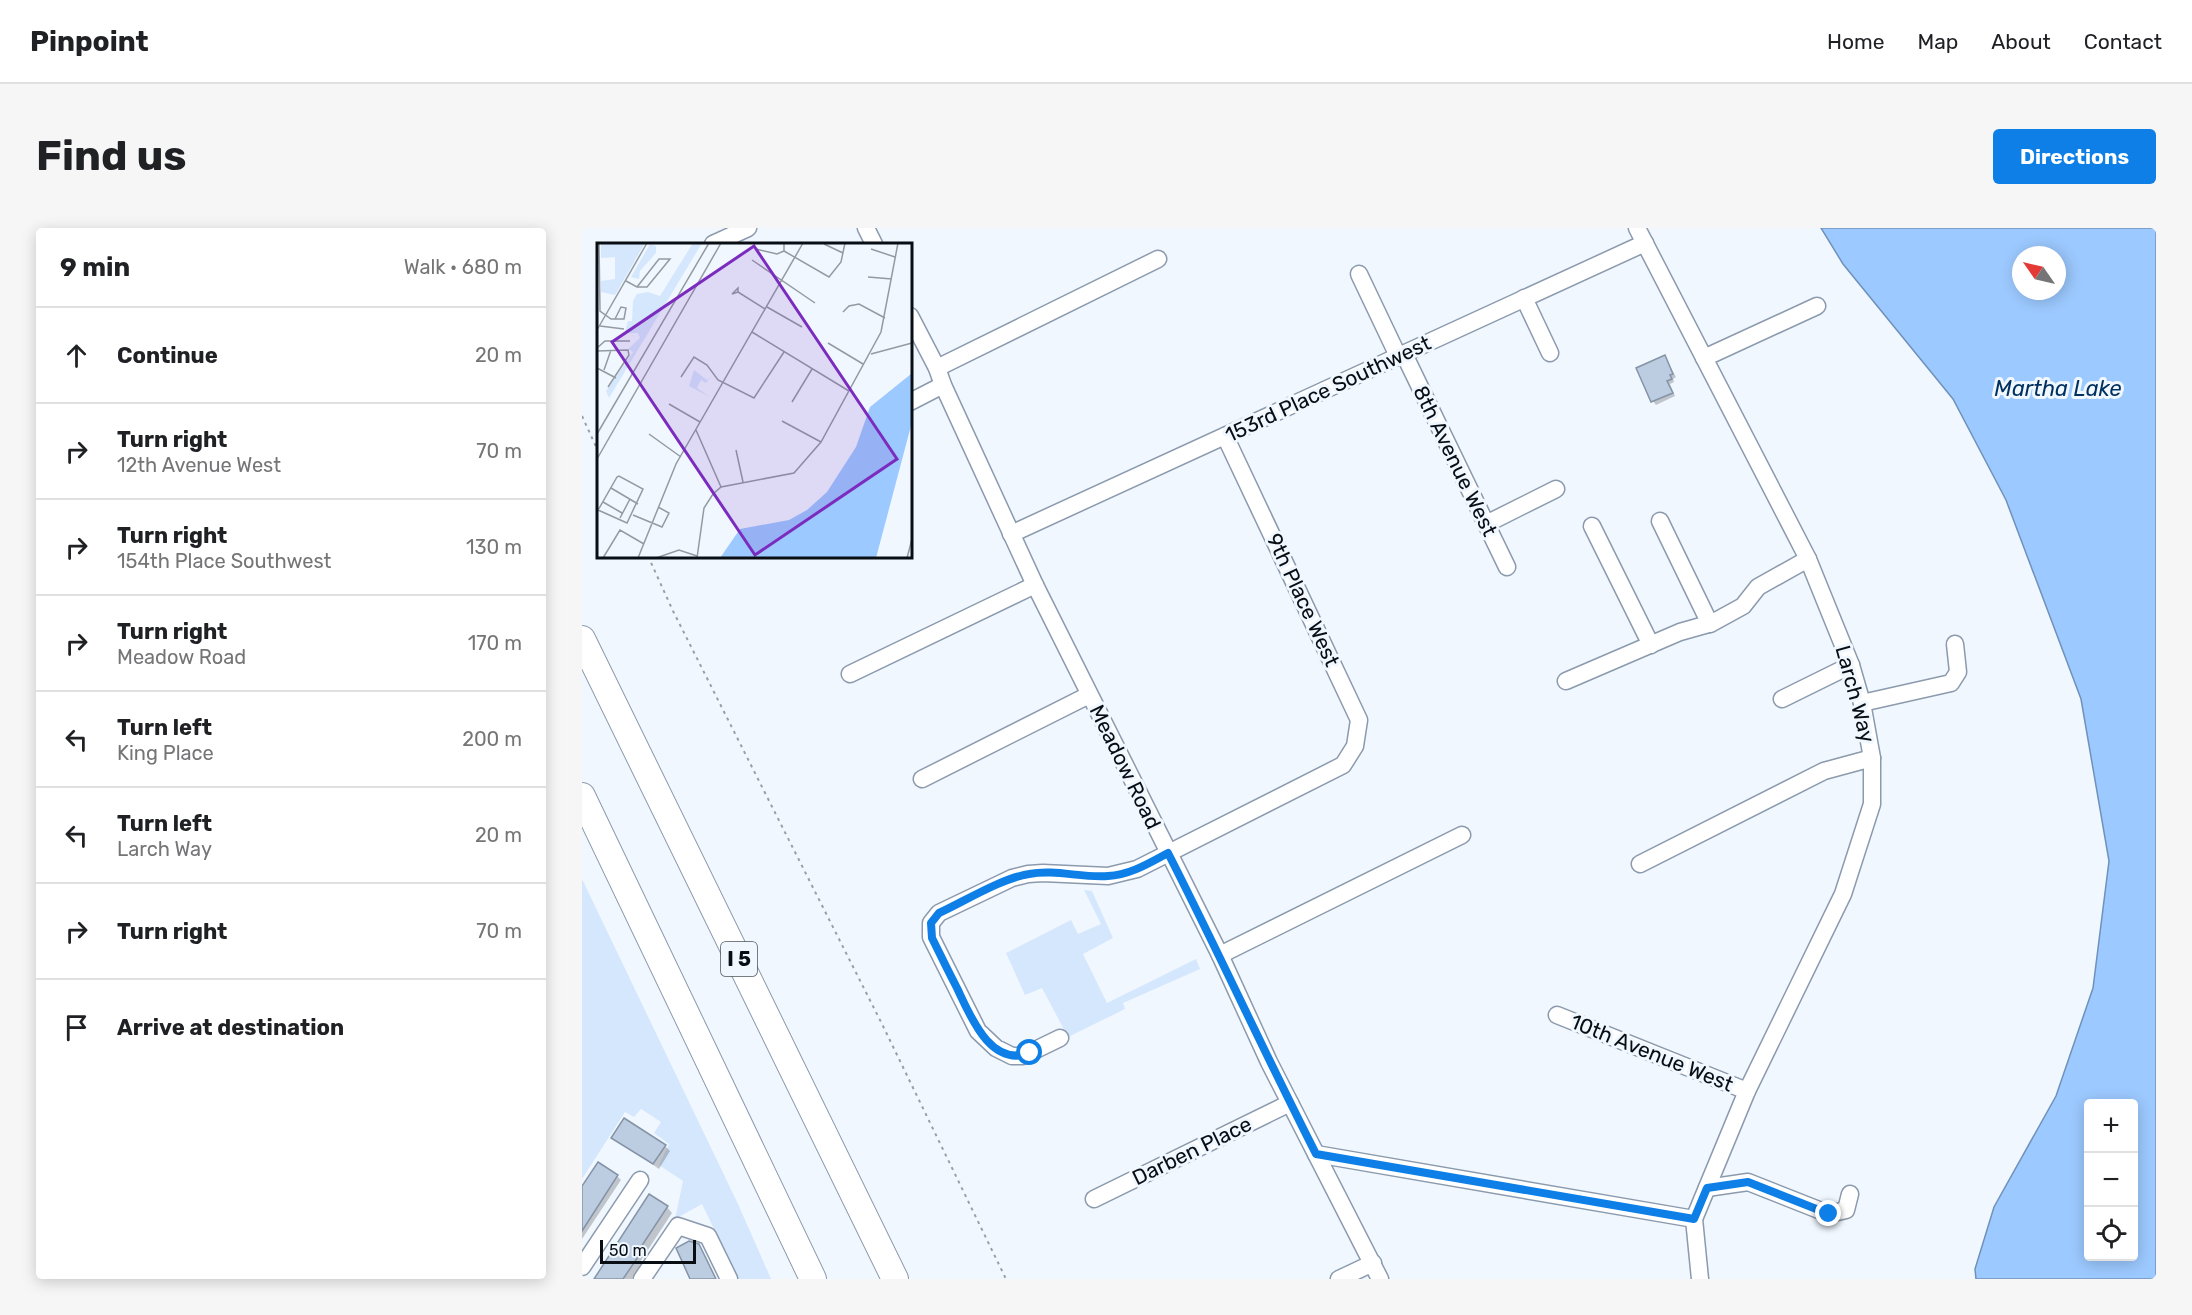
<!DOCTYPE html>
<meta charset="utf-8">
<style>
body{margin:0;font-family:Rubik,sans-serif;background:#f6f6f6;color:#202124}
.controls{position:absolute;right:18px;bottom:18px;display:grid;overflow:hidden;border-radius:6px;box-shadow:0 3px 15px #0003}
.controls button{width:54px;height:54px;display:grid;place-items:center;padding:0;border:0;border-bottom:2px solid #e0e0e0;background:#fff;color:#202124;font:30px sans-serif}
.compass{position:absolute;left:1430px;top:18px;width:54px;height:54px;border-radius:50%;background:#fff;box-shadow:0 3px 15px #0003;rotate:304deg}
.scale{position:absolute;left:18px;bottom:15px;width:96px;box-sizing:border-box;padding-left:6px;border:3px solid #080e14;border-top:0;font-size:16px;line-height:21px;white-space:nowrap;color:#080e14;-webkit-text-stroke:4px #f0f7ff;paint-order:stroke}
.stop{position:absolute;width:18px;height:18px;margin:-14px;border:4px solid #0e7fe6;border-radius:50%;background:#fff}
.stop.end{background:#0e7fe6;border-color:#fff;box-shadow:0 2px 6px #0008}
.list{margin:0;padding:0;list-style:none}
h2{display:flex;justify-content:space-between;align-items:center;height:78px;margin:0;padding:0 24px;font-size:26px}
h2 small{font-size:20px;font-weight:400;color:#757577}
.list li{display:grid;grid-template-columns:39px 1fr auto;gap:18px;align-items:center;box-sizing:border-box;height:96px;padding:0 24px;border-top:2px solid #e0e0e0}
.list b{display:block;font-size:22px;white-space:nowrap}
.list p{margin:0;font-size:20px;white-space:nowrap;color:#757577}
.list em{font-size:20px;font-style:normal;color:#757577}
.icon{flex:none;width:33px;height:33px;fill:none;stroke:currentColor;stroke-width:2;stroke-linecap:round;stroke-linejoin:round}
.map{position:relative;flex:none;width:1574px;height:1051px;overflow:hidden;border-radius:6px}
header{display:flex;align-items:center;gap:36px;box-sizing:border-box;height:84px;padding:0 30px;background:#fff;border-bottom:2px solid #e0e0e0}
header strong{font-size:28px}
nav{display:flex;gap:33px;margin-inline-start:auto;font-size:21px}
.intro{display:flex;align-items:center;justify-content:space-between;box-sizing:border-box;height:144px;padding:0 36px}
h1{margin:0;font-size:42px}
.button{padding:15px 27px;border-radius:6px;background:#0e7fe6;color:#fff;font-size:21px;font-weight:700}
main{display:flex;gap:36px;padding:0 36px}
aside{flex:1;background:#fff;border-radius:6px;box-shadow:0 3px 15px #0003}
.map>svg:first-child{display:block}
</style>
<header>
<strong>Pinpoint</strong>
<nav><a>Home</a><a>Map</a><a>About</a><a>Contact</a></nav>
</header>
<div class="intro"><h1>Find us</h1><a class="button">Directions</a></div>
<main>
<aside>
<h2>9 min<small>Walk · 680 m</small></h2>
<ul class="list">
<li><svg class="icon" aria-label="ahead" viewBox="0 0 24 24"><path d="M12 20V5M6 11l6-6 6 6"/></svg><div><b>Continue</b></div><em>20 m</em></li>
<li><svg class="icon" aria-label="right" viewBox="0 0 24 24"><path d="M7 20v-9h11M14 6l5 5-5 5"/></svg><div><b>Turn right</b><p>12th Avenue West</p></div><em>70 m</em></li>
<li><svg class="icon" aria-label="right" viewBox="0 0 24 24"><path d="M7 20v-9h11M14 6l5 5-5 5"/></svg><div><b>Turn right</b><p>154th Place Southwest</p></div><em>130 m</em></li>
<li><svg class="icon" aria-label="right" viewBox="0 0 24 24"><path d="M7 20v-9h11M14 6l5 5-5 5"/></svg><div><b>Turn right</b><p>Meadow Road</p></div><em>170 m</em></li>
<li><svg class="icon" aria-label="left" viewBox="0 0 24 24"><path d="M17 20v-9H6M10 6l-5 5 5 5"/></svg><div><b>Turn left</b><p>King Place</p></div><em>200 m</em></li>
<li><svg class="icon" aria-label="left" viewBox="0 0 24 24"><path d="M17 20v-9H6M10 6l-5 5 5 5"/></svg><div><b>Turn left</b><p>Larch Way</p></div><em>20 m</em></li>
<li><svg class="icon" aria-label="right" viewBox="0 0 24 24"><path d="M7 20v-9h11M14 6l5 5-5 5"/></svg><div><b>Turn right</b></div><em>70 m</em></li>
<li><svg class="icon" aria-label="arrive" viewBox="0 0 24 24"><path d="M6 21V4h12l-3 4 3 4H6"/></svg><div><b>Arrive at destination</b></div></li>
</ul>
</aside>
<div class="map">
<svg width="1574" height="1051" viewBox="0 0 1574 1051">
<rect width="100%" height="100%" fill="#f0f7ff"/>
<!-- green -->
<g fill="#d5e7fd">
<polygon points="0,651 156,976 189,1051 156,1051 120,976 93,991 101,953 77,937 87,916 72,905 79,894 59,881 52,889 43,884 0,951"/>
<polygon points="502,662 510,663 531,710 501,726 525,775 614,731 618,741 541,775 543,781 486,809 460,760 443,767 424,725 489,692 496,706 519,696"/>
</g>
<!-- water -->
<path fill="#9cc9ff" stroke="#7091b8" stroke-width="1.5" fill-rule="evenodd" d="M1239 0H1574V1051H1394L1393 1041 1412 979 1474 868 1511 760 1527 633 1499 471 1424 272 1371 171 1261 36ZM1439 27H1475V63H1439ZM1506 876H1552V1028H1506Z"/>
<!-- shadow -->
<g fill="#0003">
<polygon points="1083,129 1094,149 1091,151 1092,154 1088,156 1093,168 1074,177 1071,173"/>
<polygon points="31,909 83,918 88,923 77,941"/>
<polygon points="35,948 39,952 0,1011 0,961"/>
<polygon points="85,979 90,985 58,1034 60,1036 50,1051 13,1051"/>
</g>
<!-- building -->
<g fill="#bdcde1" stroke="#8493a6" stroke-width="1.5">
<polygon points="1083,127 1091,146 1088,147 1090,151 1085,153 1091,165 1069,174 1054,140"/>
<polygon points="42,890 84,917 71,936 29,910"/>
<polygon points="16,934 36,947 0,1003 0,958"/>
<polygon points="67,966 86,978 53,1028 56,1029 41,1051 12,1051"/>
<polygon points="107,1013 117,1016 134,1051 108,1051 94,1020"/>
</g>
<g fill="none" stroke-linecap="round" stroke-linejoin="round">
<defs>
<g id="minor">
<polyline points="284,0 292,16"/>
<polyline points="1055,0 1226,331 1269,437 1280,475 1290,530 1290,576 1261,666 1165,863 1112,991 1118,1051"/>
<polyline points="131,16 166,0"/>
<polyline points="777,46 816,128"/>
<polyline points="942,70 968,125"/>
<polyline points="328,88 355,140 361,157 453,357 638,727 687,834 798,1051"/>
<polyline points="822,126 925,339"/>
<polyline points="1122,130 1235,78"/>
<polyline points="355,140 576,31"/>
<polyline points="328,174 361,157"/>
<polyline points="1078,293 1128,396"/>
<polyline points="904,296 974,261"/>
<polyline points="1010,298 1069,417"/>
<polyline points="429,306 1063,15"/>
<polyline points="268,446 453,357"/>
<polyline points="984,453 1098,404 1130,395 1161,378 1176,359 1226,331"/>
<polyline points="1200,471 1269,437"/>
<polyline points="1280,475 1369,455 1376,444 1373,416"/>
<polyline points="340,551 507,467"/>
<polyline points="1058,636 1242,543 1290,530"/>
<polyline points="638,727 880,607"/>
<polyline points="975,787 1165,863"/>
<polyline points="478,810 441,828 430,828 414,820 396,803 349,709 349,695 357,685 430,650 446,646 461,645 526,648 555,641 761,537 773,518 777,492 643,208"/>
<polyline points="734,926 1112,991"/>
<polyline points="1125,960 1166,954 1247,986 1264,982 1268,966"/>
<polyline points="512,971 708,875"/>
<polyline points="0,1039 58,952"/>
<polyline points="60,1051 96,998 126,1008 147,1051"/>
<polyline points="757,1051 791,1035"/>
</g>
<g id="highway">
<polyline points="0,411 313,1051"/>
<polyline points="0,568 231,1051"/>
</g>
</defs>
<!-- minor casing -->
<use href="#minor" stroke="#8b9aad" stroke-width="19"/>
<!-- highway casing -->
<use href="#highway" stroke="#8b9aad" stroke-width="28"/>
<!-- path -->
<g stroke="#989fa6" stroke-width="2" stroke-dasharray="3 4.5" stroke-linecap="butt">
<polyline points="0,188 16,223"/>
<polyline points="66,328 91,383 300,796 424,1051"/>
</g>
<!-- minor -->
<use href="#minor" stroke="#fff" stroke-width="16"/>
<!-- highway -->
<use href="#highway" stroke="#fff" stroke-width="26"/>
</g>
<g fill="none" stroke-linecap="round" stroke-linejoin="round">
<!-- route -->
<path stroke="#0e7fe6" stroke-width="8" d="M448 825C408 840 388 787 375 760 366 743 358 726 350 710L349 695 357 685C383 673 420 650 447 646 473 641 499 650 526 648 548 647 567 635 586 625 637 725 683 826 734 926L1112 991 1125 960 1166 954 1247 986"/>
</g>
<g text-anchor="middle" stroke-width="6" stroke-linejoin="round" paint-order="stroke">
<!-- shield labels -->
<rect fill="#f0f7ff" stroke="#4e545a" stroke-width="1.5" x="139" y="714" width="36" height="34" rx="4.5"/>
<g font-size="20" font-weight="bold" fill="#080e14">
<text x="157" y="738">I 5</text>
</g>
<!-- street labels -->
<g font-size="21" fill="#080e14" stroke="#f0f7ff">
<text transform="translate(746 161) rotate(-25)" y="7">153rd Place Southwest</text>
<text transform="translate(873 233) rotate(64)" y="7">8th Avenue West</text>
<text transform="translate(721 372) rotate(65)" y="7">9th Place West</text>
<text transform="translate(1273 466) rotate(75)" y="7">Larch Way</text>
<text transform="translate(543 539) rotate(64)" y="7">Meadow Road</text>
<text transform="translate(1070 825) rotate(22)" y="7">10th Avenue West</text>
<text transform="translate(610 923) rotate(-26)" y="7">Darben Place</text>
</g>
<!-- water labels -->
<g font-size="22" font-style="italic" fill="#00305f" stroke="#f0f7ff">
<text x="1476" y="168">Martha Lake</text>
</g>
</g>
<!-- overview -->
<g transform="translate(15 15)">
<rect width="315" height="315" fill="#f0f7ff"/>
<path d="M48 0 18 52 4 49V38L18 36V14L4 15V1ZM96 0H105L12 155 9 148 36 109 31 106 43 95 41 90H28L31 78H35L36 58 40 51 51 49 63 53ZM53 1 59 3V10L43 28 42 36 34 34ZM97 127 110 137 114 133 109 140 104 137 100 145 113 154 92 143Z" fill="#d5e7fd"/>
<path d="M314 131 315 179 279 315H123L143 286 192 277 210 267 230 249 259 204 273 164Z" fill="#9cc9ff"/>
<path fill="none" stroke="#939aa1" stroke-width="1.5" d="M2 0 3 68 14 76H27L29 65 24 64 18 76M57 0H90M227 1 246 10M159 6 180 11 187 8V0M274 6 298 14M187 8 232 34 244 19 248 0M155 17 218 60M271 34 295 36M29 38 40 44H50L73 16H62L40 44M141 49 135 51 141 45V49L168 66M170 64 205 84M246 69 252 63 262 61 288 75M3 83 27 86M0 87 50 0M155 89 252 148M231 100 266 121M0 105 8 98H33M0 108 31 107 32 112 11 144M274 111 315 100M0 125 19 135M7 127 14 107M84 134 97 114 110 122 121 137 157 155 187 109M195 159 215 126M72 161 103 179M185 178 224 199M99 187 124 244M0 191 112 0M52 191 84 214M139 207 146 239M0 216 124 0M14 245 41 261M6 259 25 270M0 269 20 234 22 233 46 246 30 280 1 267M36 272 65 284 72 270 61 264M23 275 33 256M6 315 23 287 47 301M41 315 79 221 206 0M59 315 82 307 100 313M100 315 107 265 116 251 124 244 197 230 224 199 284 89 301 0M310 315 315 296"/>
<path fill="#7b2cbf" fill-opacity="0.15" stroke="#7b2cbf" stroke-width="3" d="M157 3 300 216 158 312 15 99Z"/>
<rect width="315" height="315" fill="none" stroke="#080e14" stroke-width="3"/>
</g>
</svg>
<div class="controls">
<button>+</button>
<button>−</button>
<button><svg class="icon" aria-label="locate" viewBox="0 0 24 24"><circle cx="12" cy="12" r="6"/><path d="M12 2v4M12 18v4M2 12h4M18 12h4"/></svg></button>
</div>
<svg class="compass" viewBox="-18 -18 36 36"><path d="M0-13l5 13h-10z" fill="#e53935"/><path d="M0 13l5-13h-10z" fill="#757577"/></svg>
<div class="scale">50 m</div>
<div class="stop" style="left:448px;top:825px"></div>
<div class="stop end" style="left:1247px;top:986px"></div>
</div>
</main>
